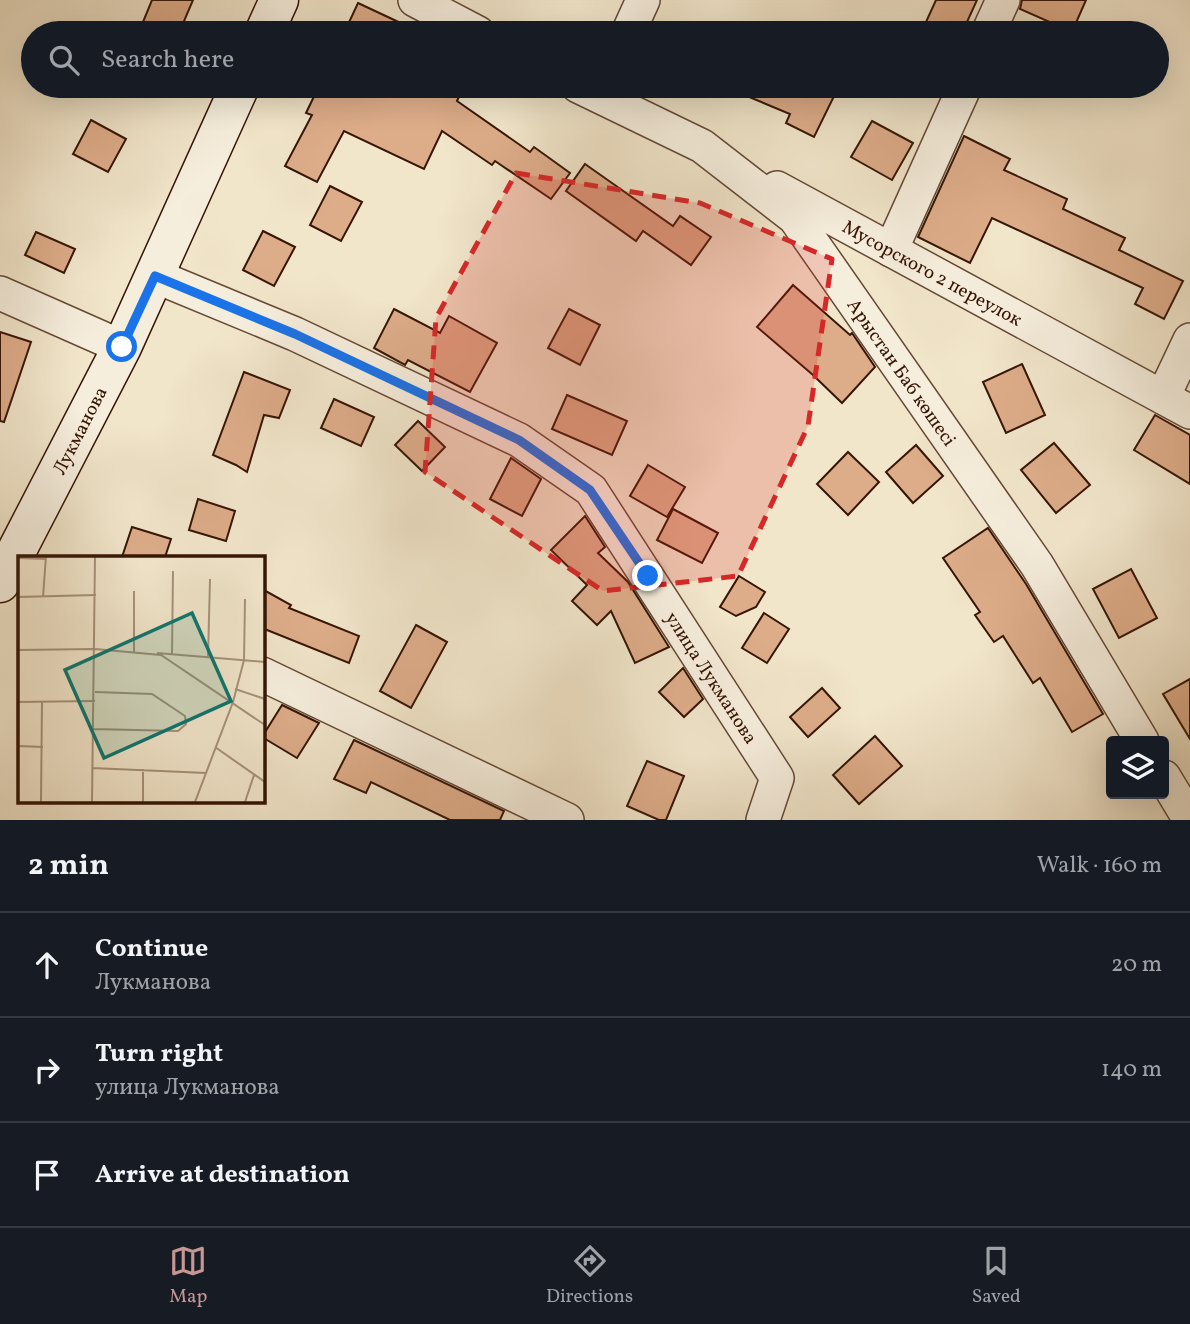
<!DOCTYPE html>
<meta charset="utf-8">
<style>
body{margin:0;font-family:Vollkorn,serif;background:#20242c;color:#f1f3f6}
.controls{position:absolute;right:21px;bottom:21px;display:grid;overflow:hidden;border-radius:7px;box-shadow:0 7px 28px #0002}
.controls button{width:63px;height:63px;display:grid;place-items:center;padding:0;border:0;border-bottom:2px solid #363941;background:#171b24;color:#f1f3f6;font:35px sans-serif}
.stop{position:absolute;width:21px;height:21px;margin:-16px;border:5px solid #1a73e8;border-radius:50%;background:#fff}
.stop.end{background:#1a73e8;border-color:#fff;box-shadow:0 2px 7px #0008}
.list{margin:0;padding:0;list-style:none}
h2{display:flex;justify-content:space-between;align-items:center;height:91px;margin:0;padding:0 28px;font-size:30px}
h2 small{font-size:23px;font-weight:400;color:#9ea1a6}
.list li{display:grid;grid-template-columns:46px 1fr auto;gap:21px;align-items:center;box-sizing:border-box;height:105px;padding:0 28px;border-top:2px solid #363941}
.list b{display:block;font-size:26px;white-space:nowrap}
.list p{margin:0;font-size:23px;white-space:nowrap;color:#9ea1a6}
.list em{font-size:23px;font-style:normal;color:#9ea1a6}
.icon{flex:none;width:38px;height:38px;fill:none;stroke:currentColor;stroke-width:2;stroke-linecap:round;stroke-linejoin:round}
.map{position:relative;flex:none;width:1190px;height:820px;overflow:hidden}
.search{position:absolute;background:#171b24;box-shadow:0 7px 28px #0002;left:21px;right:21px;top:21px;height:77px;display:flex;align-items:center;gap:18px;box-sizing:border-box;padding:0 24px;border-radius:38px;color:#9ea1a6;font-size:26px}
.sheet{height:406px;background:#171b24}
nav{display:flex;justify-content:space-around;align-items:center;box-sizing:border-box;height:98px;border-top:2px solid #363941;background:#171b24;font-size:19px;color:#9ea1a6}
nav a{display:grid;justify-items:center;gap:4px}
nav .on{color:#c59692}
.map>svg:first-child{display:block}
</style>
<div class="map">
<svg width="1190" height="820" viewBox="0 0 1190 820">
<rect width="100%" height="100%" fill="#f1e5ca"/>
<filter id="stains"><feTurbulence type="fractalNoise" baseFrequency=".00286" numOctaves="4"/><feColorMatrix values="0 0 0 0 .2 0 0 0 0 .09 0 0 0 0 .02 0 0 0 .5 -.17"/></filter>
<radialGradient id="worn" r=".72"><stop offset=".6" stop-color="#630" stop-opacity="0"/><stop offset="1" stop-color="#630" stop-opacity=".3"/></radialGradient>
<!-- building -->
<g fill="#ddac89" stroke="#361505" stroke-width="2">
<polygon points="152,0 193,0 179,33 171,33 143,22"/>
<polygon points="936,0 977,0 962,33 952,33 926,22"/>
<polygon points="1022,0 1086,0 1072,32 1020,9"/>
<polygon points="358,3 422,33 344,33"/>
<polygon points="319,86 464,86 457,101 530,152 534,147 570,173 551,199 495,161 492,165 442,131 424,169 344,131 317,182 285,166 312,115 306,113"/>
<polygon points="723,86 839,86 814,137 786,123 790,114"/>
<polygon points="91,120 126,139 108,172 73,154"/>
<polygon points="872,121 913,143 892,180 851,157"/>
<polygon points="964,136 1010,159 1004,170 1067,199 1063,209 1125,238 1119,250 1183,281 1164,319 1135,304 1143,288 992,218 970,263 918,237"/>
<polygon points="585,164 673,226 680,216 711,237 691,265 643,231 636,241 566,191"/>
<polygon points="330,186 362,202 341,241 310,225"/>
<polygon points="263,231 295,247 274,286 243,270"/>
<polygon points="36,232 75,249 64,273 25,255"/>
<polygon points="793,285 850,335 852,333 875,367 842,403 813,375 757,327"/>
<polygon points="394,309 440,333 449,316 497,343 470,392 408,360 405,365 374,348"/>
<polygon points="569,309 600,325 580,365 548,348"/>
<polygon points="0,332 31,342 4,422 0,421"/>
<polygon points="1022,364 1045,415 1006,433 983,382"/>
<polygon points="244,372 290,390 279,418 264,415 247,472 236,465 213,455"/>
<polygon points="567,395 627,421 612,455 552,429"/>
<polygon points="334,399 374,417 361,446 321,428"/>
<polygon points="1155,415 1190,435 1190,484 1134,450"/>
<polygon points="418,421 445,447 422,471 395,445"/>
<polygon points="1054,443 1090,485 1056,513 1021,470"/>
<polygon points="916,445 943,476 913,503 886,472"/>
<polygon points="848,452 879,482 848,515 817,484"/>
<polygon points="511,458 541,479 522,516 490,499"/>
<polygon points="648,465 685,487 667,517 630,496"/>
<polygon points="198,499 235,511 226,541 189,530"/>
<polygon points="673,509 718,533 702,563 657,540"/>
<polygon points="585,516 605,547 598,553 628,582 669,647 635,663 611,611 597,625 572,601 587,585 551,550"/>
<polygon points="132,527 171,539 165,557 122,557"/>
<polygon points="988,528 1026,584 1103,714 1072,732 1040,678 1033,683 1003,636 994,642 975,615 980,612 943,558"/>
<polygon points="1131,569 1157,618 1119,638 1093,589"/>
<polygon points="739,576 765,592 756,607 736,616 720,607"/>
<polygon points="262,589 291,605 289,608 359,636 349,663 262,628"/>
<polygon points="764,613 789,629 767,663 742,648"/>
<polygon points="416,625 447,642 411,708 380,691"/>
<polygon points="683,668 703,699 684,717 659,692"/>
<polygon points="1190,679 1190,739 1163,694"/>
<polygon points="822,688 840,708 808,737 790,717"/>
<polygon points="282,705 319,723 297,758 262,737"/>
<polygon points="875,736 902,766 859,804 833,775"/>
<polygon points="354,740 504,811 500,820 450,820 371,782 366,793 334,779"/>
<polygon points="647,761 684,776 666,820 659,820 627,806"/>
</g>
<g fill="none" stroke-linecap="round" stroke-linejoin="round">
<defs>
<g id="street">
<polyline points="415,0 478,33"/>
<polyline points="628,33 643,0"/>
<polyline points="988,33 1003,0"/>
<path id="s1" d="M578 86 702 146 795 218 1037 565 1142 741"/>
<path id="s2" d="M777 188 1190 412"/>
<polyline points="891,250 965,86"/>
<path id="s3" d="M155 276 295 334 519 440 591 490 777 778 763 820"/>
<polyline points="0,293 122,347"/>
<polyline points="1163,397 1190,340"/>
<polyline points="262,674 567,820"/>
<polyline points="1164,777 1190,820"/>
</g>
<g id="secondary">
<polyline points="264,33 279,0"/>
<path id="s4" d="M0 583 122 347 240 86"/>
</g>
</defs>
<!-- street casing -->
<use href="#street" stroke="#654936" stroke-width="36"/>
<!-- secondary casing -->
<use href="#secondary" stroke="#361505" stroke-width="41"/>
<!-- street -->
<use href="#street" stroke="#f6eedd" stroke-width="33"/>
<!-- secondary -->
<use href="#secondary" stroke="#f6eedd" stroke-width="38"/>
</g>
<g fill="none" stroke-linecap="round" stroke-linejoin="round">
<!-- route -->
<polyline stroke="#1a73e8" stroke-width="9" points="122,347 155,276 295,334 519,440 590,490 648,576"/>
</g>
<!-- marked area -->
<path fill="#d62828" fill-opacity="0.2" stroke="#d62828" stroke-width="5" stroke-dasharray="14 9" stroke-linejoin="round" d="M516 173 700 203 832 259 808 426 738 576 603 591 425 472 436 318Z"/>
<g text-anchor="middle" stroke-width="5" stroke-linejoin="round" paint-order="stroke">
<!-- street labels -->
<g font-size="19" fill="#361505" stroke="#f6eedd">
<text dy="7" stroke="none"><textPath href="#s2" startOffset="177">Мусорского 2 переулок</textPath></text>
<text dy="7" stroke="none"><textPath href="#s1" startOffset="443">Арыстан Баб көшесі</textPath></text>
<text dy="7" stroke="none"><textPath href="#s4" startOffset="172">Лукманова</textPath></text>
<text dy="7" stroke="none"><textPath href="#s3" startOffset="710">улица Лукманова</textPath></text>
</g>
</g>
<!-- overview -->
<g transform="translate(18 556)">
<rect width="247" height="247" fill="#f1e5ca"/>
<path fill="none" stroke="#a6927b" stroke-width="2" d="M0 2 28 3M0 41 78 39M25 41 28 0M0 94 77 93 143 99 247 169M116 96V35M139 97 247 106M154 98 155 15M190 101 192 23M217 133 247 143M0 146 77 145M75 173 160 175 168 168 167 160 134 138 77 136M0 190 25 191M197 191 247 226M74 212 188 217M23 246 24 145M74 246 77 0M125 246V213M177 246 215 146 226 104 227 43M227 246 236 219"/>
<path fill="#0f766e" fill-opacity="0.15" stroke="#0f766e" stroke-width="3.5" d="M174 57 213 145 86 202 47 114Z"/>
<rect width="247" height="247" fill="none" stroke="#361505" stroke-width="3.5"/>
</g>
<rect width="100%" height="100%" filter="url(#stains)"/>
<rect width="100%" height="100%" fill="url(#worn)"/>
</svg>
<div class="controls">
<button><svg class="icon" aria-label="layers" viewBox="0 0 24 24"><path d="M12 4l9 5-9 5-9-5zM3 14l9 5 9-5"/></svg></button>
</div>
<div class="stop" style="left:122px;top:347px"></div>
<div class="stop end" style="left:648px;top:576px"></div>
<div class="search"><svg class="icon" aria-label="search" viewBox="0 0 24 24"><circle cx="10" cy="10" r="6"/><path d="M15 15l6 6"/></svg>Search here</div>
</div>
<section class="sheet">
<h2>2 min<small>Walk · 160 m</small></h2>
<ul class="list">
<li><svg class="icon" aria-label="ahead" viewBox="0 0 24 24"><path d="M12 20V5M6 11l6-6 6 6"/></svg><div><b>Continue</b><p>Лукманова</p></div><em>20 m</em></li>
<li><svg class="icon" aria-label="right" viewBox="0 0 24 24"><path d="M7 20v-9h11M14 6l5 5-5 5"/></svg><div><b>Turn right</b><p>улица Лукманова</p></div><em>140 m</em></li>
<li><svg class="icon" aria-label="arrive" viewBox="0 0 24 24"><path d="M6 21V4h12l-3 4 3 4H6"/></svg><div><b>Arrive at destination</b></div></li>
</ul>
</section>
<nav>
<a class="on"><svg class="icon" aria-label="map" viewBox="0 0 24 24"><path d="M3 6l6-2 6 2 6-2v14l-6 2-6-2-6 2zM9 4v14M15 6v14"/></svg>Map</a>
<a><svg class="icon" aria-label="directions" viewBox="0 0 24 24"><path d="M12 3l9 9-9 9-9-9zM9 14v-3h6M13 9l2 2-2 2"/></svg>Directions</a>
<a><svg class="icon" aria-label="saved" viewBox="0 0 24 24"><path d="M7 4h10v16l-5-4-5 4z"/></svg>Saved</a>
</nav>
